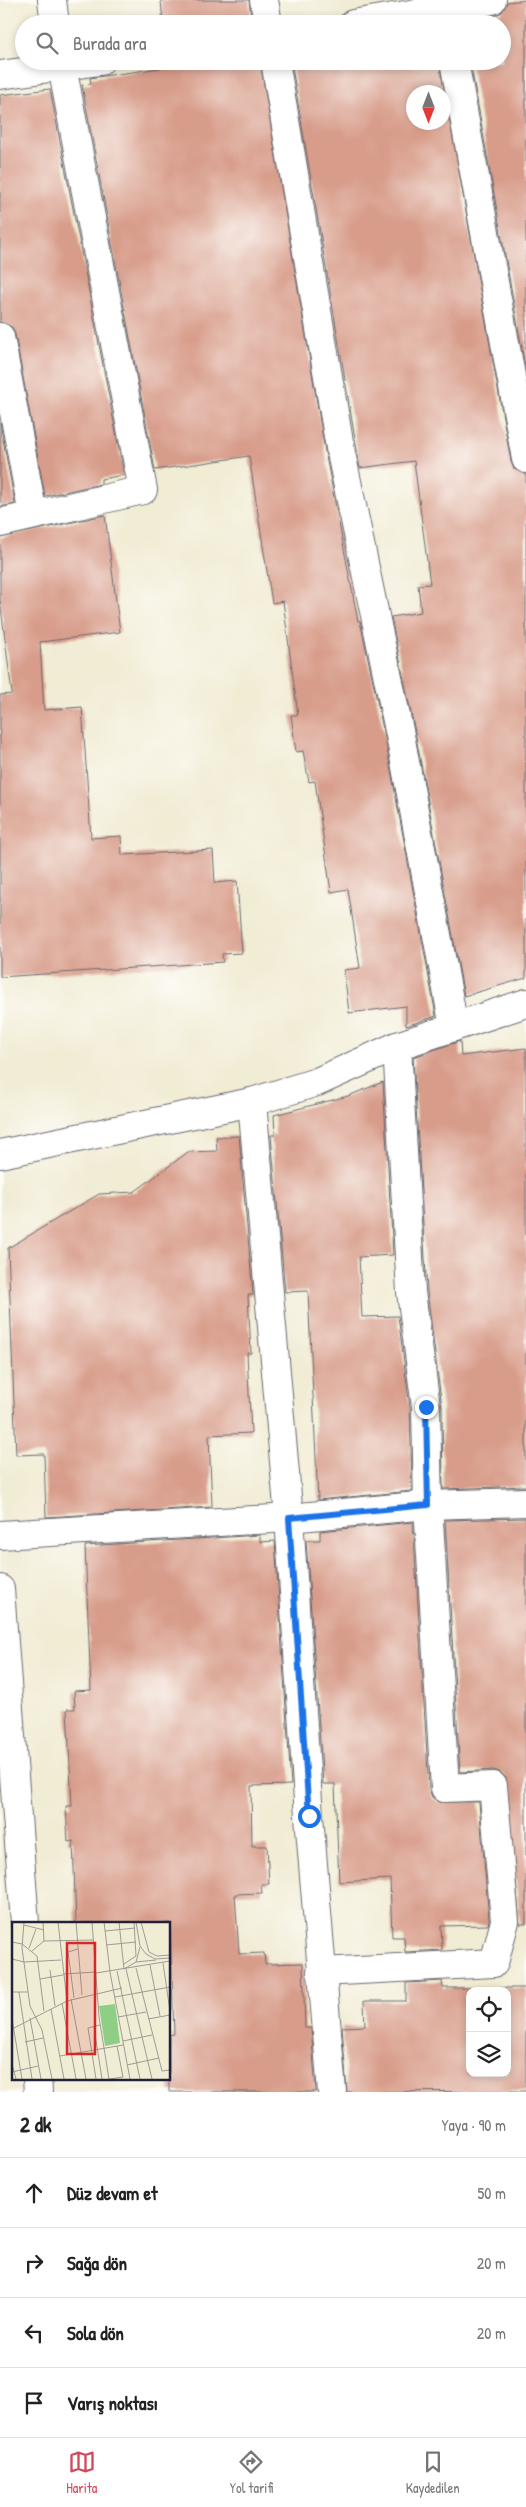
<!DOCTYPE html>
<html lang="tr">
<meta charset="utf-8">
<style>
body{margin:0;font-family:"Patrick Hand",sans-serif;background:#f6f6f6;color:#222}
.controls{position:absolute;right:15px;bottom:15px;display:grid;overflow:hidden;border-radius:10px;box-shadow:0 2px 8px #0003}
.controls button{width:45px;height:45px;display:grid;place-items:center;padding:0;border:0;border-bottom:1px solid #e0e0e0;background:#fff;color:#222;font:25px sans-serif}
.compass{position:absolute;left:406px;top:85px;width:45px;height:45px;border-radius:50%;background:#fff;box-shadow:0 2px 8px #0003;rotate:180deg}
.stop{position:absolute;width:15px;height:15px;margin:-11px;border:4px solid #1a73e8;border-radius:50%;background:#fff}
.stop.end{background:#1a73e8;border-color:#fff;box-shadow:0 1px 5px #0008}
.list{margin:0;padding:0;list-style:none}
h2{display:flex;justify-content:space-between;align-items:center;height:65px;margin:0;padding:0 20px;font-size:21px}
h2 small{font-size:16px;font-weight:400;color:#767676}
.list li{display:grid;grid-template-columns:32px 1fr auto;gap:15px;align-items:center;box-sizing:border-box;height:70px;padding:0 20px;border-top:1px solid #e0e0e0}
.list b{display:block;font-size:19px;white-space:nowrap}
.list em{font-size:16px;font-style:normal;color:#767676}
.icon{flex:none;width:28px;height:28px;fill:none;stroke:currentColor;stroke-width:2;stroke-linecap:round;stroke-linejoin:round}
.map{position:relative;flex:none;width:526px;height:2092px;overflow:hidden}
.search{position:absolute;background:#fff;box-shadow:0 2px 8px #0003;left:15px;right:15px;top:15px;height:55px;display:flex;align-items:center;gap:12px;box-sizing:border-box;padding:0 18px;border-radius:28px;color:#767676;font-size:19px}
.sheet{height:345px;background:#fff}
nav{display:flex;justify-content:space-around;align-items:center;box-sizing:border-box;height:70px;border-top:1px solid #e0e0e0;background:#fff;font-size:14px;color:#767676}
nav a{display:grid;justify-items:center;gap:2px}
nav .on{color:#d1495b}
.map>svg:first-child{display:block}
</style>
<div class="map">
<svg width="526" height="2092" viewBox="0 0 526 2092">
<rect width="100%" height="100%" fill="#fdfcf7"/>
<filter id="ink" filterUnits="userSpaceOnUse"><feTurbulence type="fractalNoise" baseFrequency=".02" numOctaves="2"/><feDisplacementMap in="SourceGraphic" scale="10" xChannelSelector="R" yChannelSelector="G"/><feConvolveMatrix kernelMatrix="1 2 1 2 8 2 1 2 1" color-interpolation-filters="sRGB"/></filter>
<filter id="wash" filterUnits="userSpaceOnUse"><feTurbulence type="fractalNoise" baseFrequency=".0096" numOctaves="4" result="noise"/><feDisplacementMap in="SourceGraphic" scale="20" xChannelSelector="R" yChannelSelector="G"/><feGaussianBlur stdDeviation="1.12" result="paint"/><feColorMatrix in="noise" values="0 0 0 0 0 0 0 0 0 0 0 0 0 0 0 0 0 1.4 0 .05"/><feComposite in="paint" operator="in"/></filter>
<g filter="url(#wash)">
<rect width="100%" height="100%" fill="#f1ecd4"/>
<g id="blocks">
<!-- building -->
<g fill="#d89c8a" fill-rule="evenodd">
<polygon points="161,0 249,0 252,24 163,24"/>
<polygon points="526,0 526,371 470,61 502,61 502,24 457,24 457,22 494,16 502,12 507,2"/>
<polygon points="167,61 260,61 325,451 358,621 360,621 386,743 436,1016 406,1026 406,1006 349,1013 344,970 360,968 348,889 331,892 315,781 309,782 303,751 296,752 291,715 298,715 283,601 272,603 249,456 155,470 82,85 91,84 90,78 167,67"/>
<path d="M291 61H439L511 462 514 469 526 474V978L464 996 416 737 391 617 421 612 418 585 430 584 414 461 360 468ZM414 92H444V122H414Z"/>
<polygon points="50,89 124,475 101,479 101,484 45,496 15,334 12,327 0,322 0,95"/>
<polygon points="0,423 15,504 0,507"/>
<polygon points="105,515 120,632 40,642 44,710 82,707 91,838 121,836 122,855 213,850 215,883 237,881 242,953 222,954 223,962 0,977 0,695 12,694 0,600 0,538"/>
<polygon points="460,1041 461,1056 526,1048 526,1486 443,1489 442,1407 427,1291 413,1057"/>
<polygon points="383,1082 393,1255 359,1257 362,1317 398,1316 410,1408 412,1491 318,1500 308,1291 285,1292 271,1135 275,1135 274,1115 348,1096"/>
<polygon points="239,1136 253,1295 248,1295 251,1353 247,1353 251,1433 209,1435 212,1507 46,1517 44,1454 16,1455 8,1248 99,1194 134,1192 188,1152 217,1151 216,1137"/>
<polygon points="526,1518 526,1924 520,1924 506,1778 500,1772 493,1770 460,1772 445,1520"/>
<polygon points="413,1522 429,1789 432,1797 438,1802 479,1802 489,1920 488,1925 441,1926 442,1950 405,1952 404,1937 392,1937 390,1879 339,1882 335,1784 323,1784 306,1540 320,1540 320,1531"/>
<polygon points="260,1535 260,1542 275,1541 291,1785 251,1786 252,1846 267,1846 269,1884 261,1884 262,1893 235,1894 239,1954 264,1953 265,1964 303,1963 305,2028 311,2028 316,2092 169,2092 169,2035 174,2034 170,1923 76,1923 73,1841 68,1842 66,1806 72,1806 67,1709 75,1709 74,1691 91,1690 85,1546"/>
<path d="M442 1981 443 1988H526V2091L347 2092 342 2027 365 2026 364 2001H406V1983ZM470 1991H507V2073H470Z"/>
</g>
</g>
</g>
<g filter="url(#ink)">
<use href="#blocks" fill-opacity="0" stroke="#6a6971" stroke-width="1"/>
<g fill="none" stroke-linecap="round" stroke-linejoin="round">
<defs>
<g id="street">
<polyline points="52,0 55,24"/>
<polyline points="264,0 268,24"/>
<polyline points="353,24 492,0"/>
<polyline points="275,61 340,448 401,740 454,1027"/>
<polyline points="454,61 526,459"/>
<polyline points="0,75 100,61"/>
<polyline points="0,337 33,515"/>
<polyline points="0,523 143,490 61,61"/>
<polyline points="252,1102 289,1518 309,1816 332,2092"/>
<polyline points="0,1535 289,1518 428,1505 526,1502"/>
<polyline points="321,1972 494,1963 505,1921 493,1786 445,1788 428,1505 426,1407 411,1292 397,1046"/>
</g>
<g id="secondary">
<polyline points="0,1154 252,1102 317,1082 397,1046 526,1003"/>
<polyline points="0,1589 25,1923"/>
<polyline points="37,2078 38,2092"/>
</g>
</defs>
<!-- street casing -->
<use href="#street" stroke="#6a6971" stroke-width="30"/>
<!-- secondary casing -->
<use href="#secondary" stroke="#6a6971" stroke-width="30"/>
<!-- street -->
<use href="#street" stroke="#fff" stroke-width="28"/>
<!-- secondary -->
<use href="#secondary" stroke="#fff" stroke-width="28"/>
</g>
</g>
<g fill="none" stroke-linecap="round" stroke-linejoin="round" filter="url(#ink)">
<!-- route -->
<polyline stroke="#1a73e8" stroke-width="6" points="309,1816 289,1518 428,1505 426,1407"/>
</g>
<!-- overview -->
<g transform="translate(12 1922)">
<rect width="158" height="158" fill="#f1ecd4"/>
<path d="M103 82 108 121 93 124 87 84Z" fill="#8fce85"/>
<path fill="none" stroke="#9e9b97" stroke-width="1" d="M12 0 10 26 18 84 30 108 40 157M31 0 32 19M46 0 55 79M64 0 70 73M80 0 87 95 97 157M92 0 98 50 118 157M107 0 112 47 124 40 144 38M124 0 128 24 134 32 143 37 158 36M129 0 137 30 145 34 158 33M12 3 32 8M93 9 123 6M0 20 10 22 25 34 32 89M94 23 124 20M17 26 24 7M20 29 32 19 81 18M0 37 12 40 49 38M124 40 128 25M151 41 158 89M112 42 124 34 122 0M138 43 148 94M124 46 150 149 158 148M114 47 140 157M38 48 43 84M105 49 128 157M84 51 158 39M51 52 84 50M28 57 51 53M0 70H16M7 70 20 157M103 75 158 65M62 76 56 30 66 27M59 77 74 157M50 81 64 157M39 87 52 157M106 95 134 90M18 96 29 157M0 97 10 157M136 97 158 93M82 105 90 157M0 107 55 79 110 66M111 119 140 113M13 120 31 116M48 134 111 123M0 142 4 157M115 143 147 136M0 150 26 144M84 157 76 106 88 103M98 157 111 155 105 124"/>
<path fill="#d62828" fill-opacity="0.15" stroke="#d62828" stroke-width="2.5" d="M55 21H83V132H55Z"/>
<rect width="158" height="158" fill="none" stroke="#22223b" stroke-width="2.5"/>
</g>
</svg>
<div class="controls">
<button><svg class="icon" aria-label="locate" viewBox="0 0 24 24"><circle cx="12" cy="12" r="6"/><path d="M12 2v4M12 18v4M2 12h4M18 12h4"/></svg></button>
<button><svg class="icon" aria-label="layers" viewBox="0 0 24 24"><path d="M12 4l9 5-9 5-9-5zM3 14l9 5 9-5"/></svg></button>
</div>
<svg class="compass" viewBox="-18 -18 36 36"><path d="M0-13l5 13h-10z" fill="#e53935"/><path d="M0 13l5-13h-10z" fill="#767676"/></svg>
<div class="stop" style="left:309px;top:1816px"></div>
<div class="stop end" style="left:426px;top:1407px"></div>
<div class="search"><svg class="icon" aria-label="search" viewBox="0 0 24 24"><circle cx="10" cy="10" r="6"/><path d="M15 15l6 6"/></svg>Burada ara</div>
</div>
<section class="sheet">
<h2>2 dk<small>Yaya · 90 m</small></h2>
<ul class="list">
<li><svg class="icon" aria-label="ahead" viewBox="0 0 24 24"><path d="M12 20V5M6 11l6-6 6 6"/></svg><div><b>Düz devam et</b></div><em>50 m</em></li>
<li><svg class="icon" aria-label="right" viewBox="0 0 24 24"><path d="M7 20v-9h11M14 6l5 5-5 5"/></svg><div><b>Sağa dön</b></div><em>20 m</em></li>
<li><svg class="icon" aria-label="left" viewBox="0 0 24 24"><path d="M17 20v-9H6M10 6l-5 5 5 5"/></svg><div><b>Sola dön</b></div><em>20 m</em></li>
<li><svg class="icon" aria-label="arrive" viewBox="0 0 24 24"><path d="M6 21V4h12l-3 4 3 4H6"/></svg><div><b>Varış noktası</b></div></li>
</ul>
</section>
<nav>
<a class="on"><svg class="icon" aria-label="map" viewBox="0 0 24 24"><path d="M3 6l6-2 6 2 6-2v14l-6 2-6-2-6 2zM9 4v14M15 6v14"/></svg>Harita</a>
<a><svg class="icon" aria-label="directions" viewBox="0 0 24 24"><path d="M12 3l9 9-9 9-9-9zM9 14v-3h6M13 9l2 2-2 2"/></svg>Yol tarifi</a>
<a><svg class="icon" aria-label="saved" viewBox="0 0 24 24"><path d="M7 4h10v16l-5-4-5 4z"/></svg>Kaydedilen</a>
</nav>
